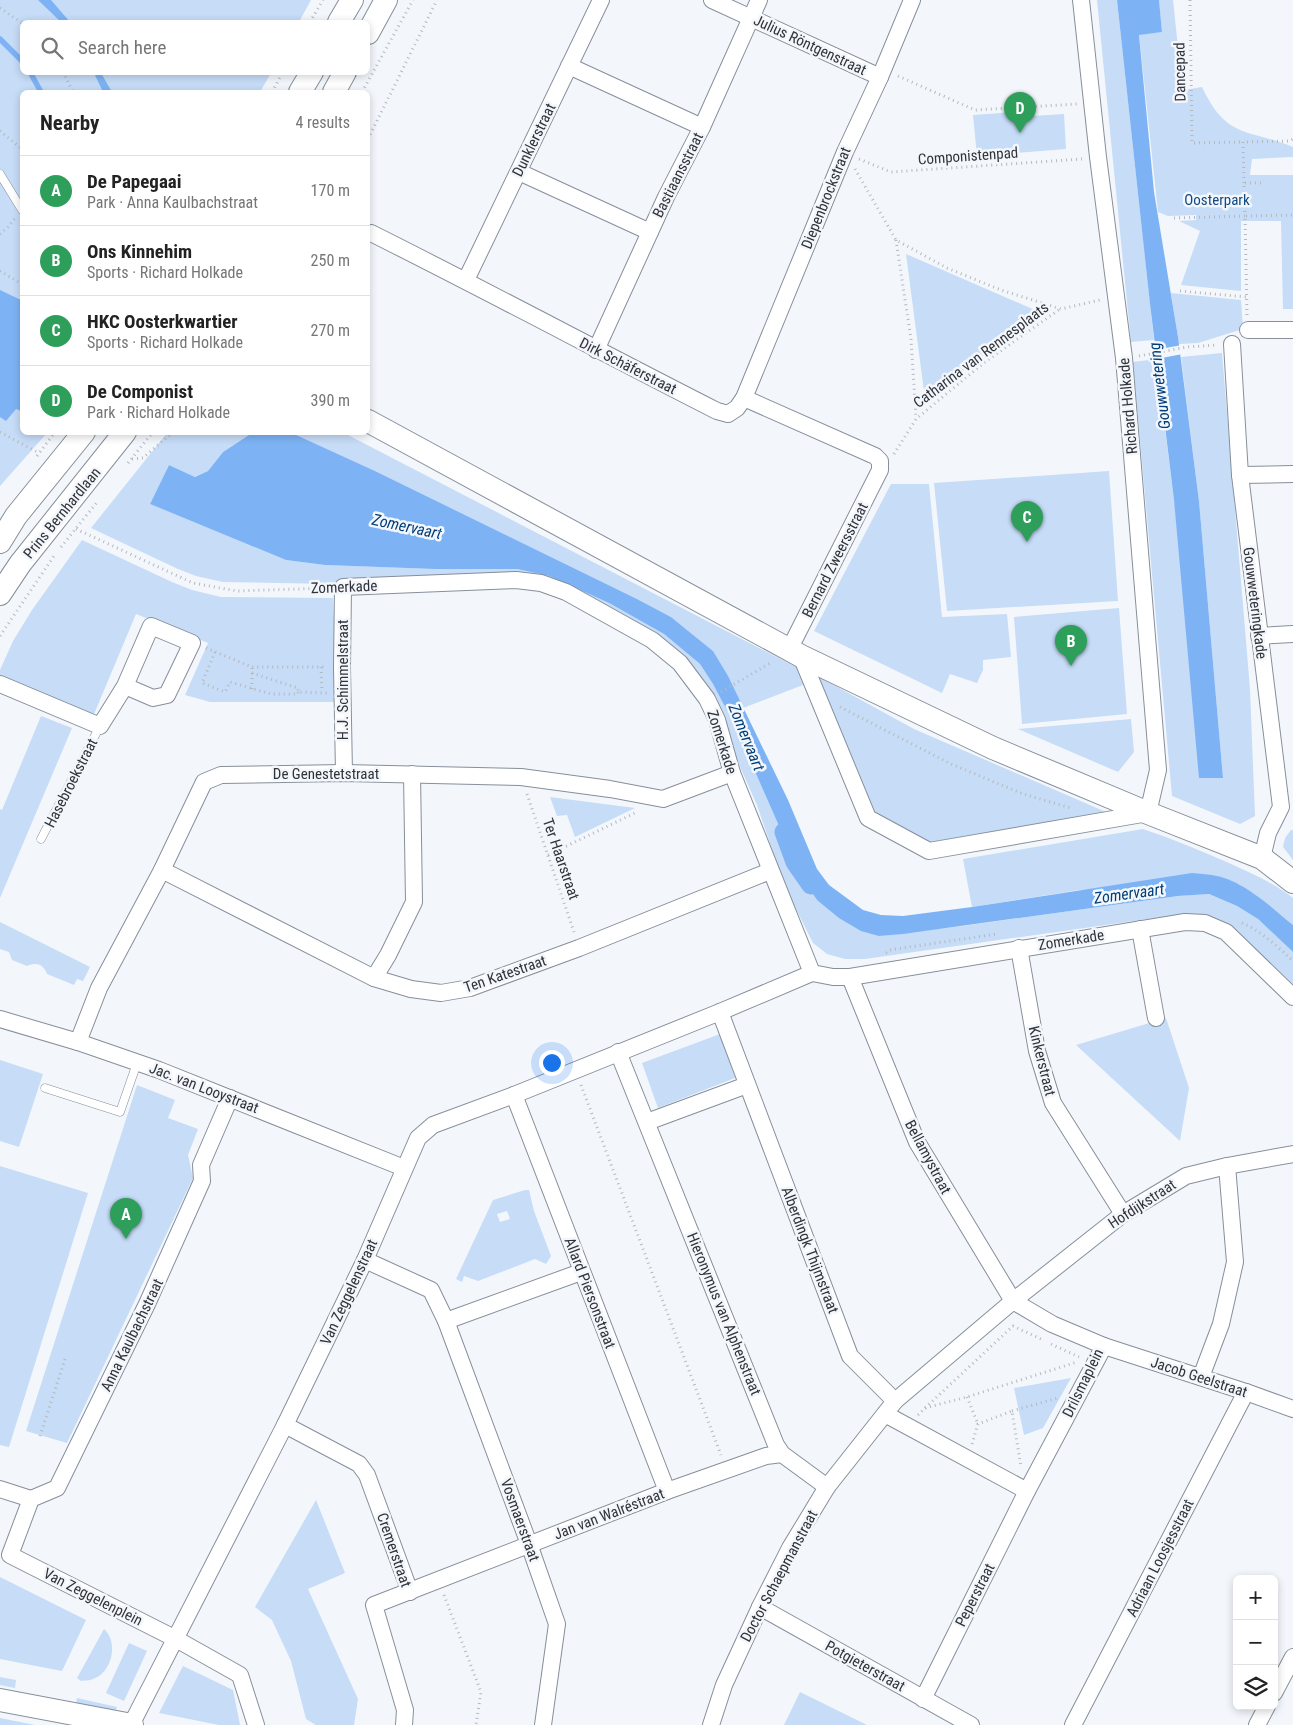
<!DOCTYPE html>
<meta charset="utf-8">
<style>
body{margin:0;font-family:"Roboto Condensed",sans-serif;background:#f6f6f6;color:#222}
.controls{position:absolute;right:15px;bottom:15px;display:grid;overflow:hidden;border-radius:8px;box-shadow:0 2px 8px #0003}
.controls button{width:45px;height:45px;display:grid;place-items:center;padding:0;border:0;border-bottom:1px solid #e0e0e0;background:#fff;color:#222;font:25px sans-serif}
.you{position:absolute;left:551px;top:1062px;width:18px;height:18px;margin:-12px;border:4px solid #fff;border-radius:50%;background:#1a73e8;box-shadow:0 0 0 8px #1a73e833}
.badge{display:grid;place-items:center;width:32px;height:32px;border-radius:50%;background:#76812d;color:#fff;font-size:16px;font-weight:700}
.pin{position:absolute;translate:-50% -41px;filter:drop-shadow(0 1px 2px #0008)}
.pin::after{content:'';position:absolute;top:26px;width:18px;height:15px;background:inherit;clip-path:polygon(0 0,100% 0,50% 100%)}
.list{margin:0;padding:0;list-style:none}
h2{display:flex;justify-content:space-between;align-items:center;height:65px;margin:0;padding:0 20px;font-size:21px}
h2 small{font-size:16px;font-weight:400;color:#767676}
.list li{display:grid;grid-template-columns:32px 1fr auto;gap:15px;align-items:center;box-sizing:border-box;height:70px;padding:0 20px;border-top:1px solid #e0e0e0}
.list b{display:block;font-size:19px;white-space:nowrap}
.list p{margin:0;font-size:16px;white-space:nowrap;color:#767676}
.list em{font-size:16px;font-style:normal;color:#767676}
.icon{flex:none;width:28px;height:28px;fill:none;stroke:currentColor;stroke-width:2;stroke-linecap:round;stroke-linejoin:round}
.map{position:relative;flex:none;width:1293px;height:1725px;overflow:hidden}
.search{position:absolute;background:#fff;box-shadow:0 2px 8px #0003;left:20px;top:20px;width:350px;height:55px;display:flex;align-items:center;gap:12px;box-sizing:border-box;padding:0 18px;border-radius:8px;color:#767676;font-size:19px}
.panel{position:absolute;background:#fff;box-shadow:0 2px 8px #0003;left:20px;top:90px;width:350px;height:345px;border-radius:8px}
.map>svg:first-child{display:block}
</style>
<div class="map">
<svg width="1293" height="1725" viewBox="0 0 1293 1725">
<rect width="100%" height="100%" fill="#f3f7fc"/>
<!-- green -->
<g fill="#c6dcf7" fill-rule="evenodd">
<polygon points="0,0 311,0 299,22 22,22 22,72 271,73 260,92 22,92 22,432 47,433 0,486"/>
<polygon points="1097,0 1117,0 1154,340 1131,342"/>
<path d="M1159 0H1173L1182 86 1184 90 1202 87C1227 140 1247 128 1293 147V157L1252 159 1250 175H1293V309H1283L1281 221H1241V291L1181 285 1200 231 1179 221 1196 220V215L1168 216 1158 212 1139 34 1162 32Z"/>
<polygon points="1014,112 1015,117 1064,114 1066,149 977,156 973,115"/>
<polygon points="906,254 1044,314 980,358 925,399"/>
<polygon points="1171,293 1241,300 1243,329 1198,343 1179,344"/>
<polygon points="1222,353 1250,689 1255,816 1240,824 1172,796 1133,362 1156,359 1174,500 1223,778 1199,501 1181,357"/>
<polygon points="167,433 252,433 223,452 208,471 195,477 169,465 150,504 286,560 325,565 434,569 517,569 549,576 609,603 664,634 700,664 713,684 734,724 802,878 817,900 879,936 963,926 1178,896 1209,894 1237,906 1258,919 1293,952 1293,987 1207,915 1176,915 865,959 845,959 827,954 813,943 793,903 775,858 757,805 725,733 698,678 566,587 488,576 332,584 223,582 196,576 178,569 91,528"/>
<polygon points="290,433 344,433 796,667 803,685 743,708 713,651 671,617 637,599 375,471"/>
<polygon points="1109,471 1118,601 947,611 934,483"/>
<polygon points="891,484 929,484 942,617 1007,614 1011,657 983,660 983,670 977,683 950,674 942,693 814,631"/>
<polygon points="82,540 172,582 192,590 221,597 333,598 338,702 210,702 185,695 208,643 136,614 92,719 0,682 0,670 13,641 32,610"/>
<polygon points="1119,608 1127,714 1022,724 1014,617"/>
<polygon points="819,677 914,729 1106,812 928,843 876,814"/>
<polygon points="41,716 72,728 0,898 0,809 2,810"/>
<polygon points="1131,719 1134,752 1118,772 1018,729"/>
<polygon points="550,797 635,808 575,837 567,815 557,816"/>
<path d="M1143 829C1173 839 1201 851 1229 863 1251 873 1274 883 1293 898V925L1256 895 1239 884 1079 890 972 907 963 859Z"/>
<polygon points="1291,830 1293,830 1293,860 1283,847 1285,838"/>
<path d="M0 922 90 967 83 981 77 979 74 985 47 974C43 964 37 962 27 966L12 960 9 952 0 949Z"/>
<polygon points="1166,1018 1189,1088 1180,1141 1076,1045"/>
<polygon points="720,1034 735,1078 658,1108 642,1063"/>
<polygon points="0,1060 43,1074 19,1147 0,1141"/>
<polygon points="137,1085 175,1100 168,1118 198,1129 188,1155 193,1178 67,1443 26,1431"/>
<polygon points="0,1166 88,1193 9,1447 0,1445"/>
<path d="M525 1190H529L534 1211 551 1256 546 1264 535 1259 478 1281 464 1276 462 1282 456 1279 493 1200ZM507 1211 510 1219 500 1222 497 1214Z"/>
<polygon points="1071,1378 1043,1428 1024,1435 1014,1388"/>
<polygon points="316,1500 345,1573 308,1589 358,1699 354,1725 316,1725 306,1719 291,1661 272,1620 255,1607"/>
<polygon points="0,1577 86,1620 62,1671 0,1659"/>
<path d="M104 1629C119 1642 112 1673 93 1679 90 1681 85 1680 81 1681L77 1678Z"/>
<polygon points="129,1643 147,1651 124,1701 106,1693"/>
<polygon points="183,1666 233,1690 240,1725 219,1725 159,1713"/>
<polygon points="0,1677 16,1680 15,1688 0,1685"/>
<polygon points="800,1692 867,1725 784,1725"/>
<polygon points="77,1698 117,1707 115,1713 76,1704"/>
<polygon points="0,1718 35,1725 0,1725"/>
</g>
<!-- water -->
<g fill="#7db3f5">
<polygon points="38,0 51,0 70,22 61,22"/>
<polygon points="1117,0 1159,0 1162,32 1139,35 1154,192 1178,337 1199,501 1223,778 1199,778 1174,500 1150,304"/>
<polygon points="94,73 101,73 112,92 103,92"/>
<polygon points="0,290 21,300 22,302 22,411 16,409 6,421 0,417"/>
<path d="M252 433H290L296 435 375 471 637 599 671 617 713 651 728 676 788 800 817 869 829 885 863 910 881 915 903 916 972 907 1192 873C1199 874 1206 874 1212 875 1244 880 1269 906 1293 925V952L1258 919 1237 906 1209 894 1178 896 903 934 879 936 861 931 839 918 817 900 802 878 734 724 713 684 700 664 664 634 609 603 549 576 517 569H434L325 565 286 560 150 504 169 465 195 477 208 471 223 452Z"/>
</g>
<!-- pier -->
<polygon fill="#f3f7fc" points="1182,345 1183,354 1156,359 1154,350"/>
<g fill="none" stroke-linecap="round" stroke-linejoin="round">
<!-- stream -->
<g stroke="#7db3f5" stroke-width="5.5">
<polyline points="0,39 22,61"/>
<polyline points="30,72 41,92"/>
</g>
<!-- canal -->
<polyline stroke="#7db3f5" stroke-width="19" points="784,832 795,862 811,885"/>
<defs>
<g id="lane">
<polyline points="0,174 22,210"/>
<polyline points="41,839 100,726"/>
<polyline points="45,1088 120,1112 137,1063"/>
</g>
<g id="street">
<polyline points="712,0 880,77"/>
<polyline points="569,66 702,127"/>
<polyline points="519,172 650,232"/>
<path d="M368 233H371C487 291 601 352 717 411L728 414 737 408 744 398 845 152 880 77 912 0"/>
<polyline points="466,280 601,0"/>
<polyline points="1248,330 1293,330"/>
<polyline points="1232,344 1240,475 1281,807 1268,833 1262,858"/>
<polyline points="596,350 666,197 702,127 759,0"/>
<polyline points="744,398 875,456 880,461 880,470 789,650"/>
<polyline points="1240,475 1293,474"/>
<polyline points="1259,636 1293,634"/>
<polyline points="801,656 868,818 929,851 1148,813 1158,770 1124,358 1098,157 1081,0"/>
<polyline points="0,684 100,726 125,686 151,626 192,643 167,695 153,698 125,686"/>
<polyline points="344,773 342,667 343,587 516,580 541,583 566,592 652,640 680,663 707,699 717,720 732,773 812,973"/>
<polyline points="162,870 374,978 411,989 441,993 470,988 579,948 770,871"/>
<polyline points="1140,929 1156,1018"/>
<polyline points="1019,948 1037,1051 1053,1103 1123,1214"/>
<polyline points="812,973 833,977 850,977 1185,922 1205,923 1226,932 1293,997"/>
<polyline points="850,977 917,1142 1013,1301 1052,1324 1104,1346 1246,1392 1293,1409"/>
<polyline points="374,978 388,955 414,902 412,774"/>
<polyline points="720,1012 850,1356 895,1401"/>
<polyline points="0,1019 78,1042 159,1070 404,1168"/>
<polyline points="78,1042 99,988 162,870 204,782 221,775 344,773 521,777 610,789 663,799 732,773"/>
<polyline points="618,1052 776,1445 782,1454 827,1487"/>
<polyline points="514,1095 667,1491"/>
<polyline points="230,1098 201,1165 202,1181 147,1304 57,1488 31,1499 10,1555 176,1639 240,1675 256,1725"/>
<polyline points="647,1122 747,1085"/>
<polyline points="365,1260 431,1290 446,1321 581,1272"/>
<polyline points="446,1321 529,1544 557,1624 543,1725"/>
<polyline points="1201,1377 1221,1324 1235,1262 1227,1166"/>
<polyline points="885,1414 1027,1491 1104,1346"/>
<polyline points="285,1425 359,1464 367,1475 410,1592"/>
<polyline points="0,1489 31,1499"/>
<polyline points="760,1607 971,1725"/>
<polyline points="1274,1693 1293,1657"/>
<polyline points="923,1699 1027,1491"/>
<polyline points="131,1725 285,1425 365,1260 418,1138 433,1125 514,1095 720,1012 812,973"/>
<polyline points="404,1725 405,1710 374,1605 667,1491 766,1456 782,1454"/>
<polyline points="711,1725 724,1685 760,1607 790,1548 827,1487 895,1401 1013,1301 1123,1214 1186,1176 1227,1166 1293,1154"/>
<polyline points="1073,1725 1246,1392"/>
<polyline points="1257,1725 1267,1706"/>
</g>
<g id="secondary">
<polyline points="339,22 352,0"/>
<polyline points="368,33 386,0"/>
<polyline points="300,92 312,72"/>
<polyline points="334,92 345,72"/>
<polyline points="368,421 801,656 993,748 1148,813 1262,858 1293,882"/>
<polyline points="0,542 16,516 84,432"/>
<polyline points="0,594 20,564 125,432"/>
<polyline points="0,1700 132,1725"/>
</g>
</defs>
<!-- lane casing -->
<use href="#lane" stroke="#868f9a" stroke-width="9"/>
<!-- street casing -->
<use href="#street" stroke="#868f9a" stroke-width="18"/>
<!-- secondary casing -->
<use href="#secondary" stroke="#868f9a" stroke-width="24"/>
<!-- path -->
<g stroke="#b5b9be" stroke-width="3" stroke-dasharray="1 4" stroke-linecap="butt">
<polyline points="1190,0 1192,143 1243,142"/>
<polyline points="0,8 22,23"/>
<polyline points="310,22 323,0"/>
<polyline points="63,72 73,92"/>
<polyline points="898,76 975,110 1077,104"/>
<polyline points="272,92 283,72"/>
<polyline points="362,92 413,0"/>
<polyline points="0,131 22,149"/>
<polyline points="368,139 437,0"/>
<polyline points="859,159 891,172 1082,159"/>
<polyline points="855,169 896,240 947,268 1001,290 1061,309 1100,300"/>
<polyline points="1244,183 1243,142 1290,141 1293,139"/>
<polyline points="1174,218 1245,216 1244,183 1265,183"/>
<polyline points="0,234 8,227 15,218"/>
<polyline points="896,240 911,339 916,418"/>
<polyline points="0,271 22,284"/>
<polyline points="1180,291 1247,297"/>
<polyline points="1247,315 1245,216 1293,215"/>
<polyline points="1139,356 1187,347 1217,345"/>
<polyline points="0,432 39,453"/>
<polyline points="894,454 916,419 985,362 1060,309"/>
<polyline points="37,456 55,432"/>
<polyline points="132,459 143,458 173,432"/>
<polyline points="128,463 153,432"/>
<polyline points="76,529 193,583 237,591 328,588"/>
<polyline points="61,547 98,501"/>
<polyline points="0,636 54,556"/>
<polyline points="206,648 252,667 326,667"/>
<polyline points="215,652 202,683 225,692 230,682 271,694 298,694 298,692"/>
<polyline points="321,667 322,692"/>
<polyline points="252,673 298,688 298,692 327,693"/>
<polyline points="252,689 252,667"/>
<polyline points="721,692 772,662"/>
<polyline points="840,707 951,764 1023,794 1071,808"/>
<polyline points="527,794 574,932"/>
<polyline points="548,855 637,812"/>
<path d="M1242 923C1261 931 1278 947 1293 961"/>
<polyline points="886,953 890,950 909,947 997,934"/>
<polyline points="581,1085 721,1455"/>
<polyline points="1051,1344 1079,1357"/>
<polyline points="967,1397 978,1424"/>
<polyline points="925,1408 1013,1326 1043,1340"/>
<polyline points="1012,1411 1058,1398"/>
<polyline points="918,1415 925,1408 967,1397 1077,1362"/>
<polyline points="40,1436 66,1356"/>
<polyline points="972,1444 978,1424 1012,1411 1021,1467"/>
<polyline points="444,1595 481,1692 476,1725"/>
</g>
<!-- lane -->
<use href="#lane" stroke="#fff" stroke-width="8"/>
<!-- street -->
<use href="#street" stroke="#fff" stroke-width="16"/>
<!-- secondary -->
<use href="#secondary" stroke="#fff" stroke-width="22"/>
</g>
<g text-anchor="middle" stroke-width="5" stroke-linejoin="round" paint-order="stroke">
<!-- street labels -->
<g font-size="15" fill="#303338" stroke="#f3f7fc">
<text transform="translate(810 45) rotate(25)" y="5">Julius Röntgenstraat</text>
<text transform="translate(1180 72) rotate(-91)" y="5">Dancepad</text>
<text transform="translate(534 140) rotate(-64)" y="5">Dunklerstraat</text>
<text transform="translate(968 156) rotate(-4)" y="5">Componistenpad</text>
<text transform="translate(678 175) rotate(-63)" y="5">Bastiaansstraat</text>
<text transform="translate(826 198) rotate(-68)" y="5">Diepenbrockstraat</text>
<text transform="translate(981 355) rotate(-37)" y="5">Catharina van Rennesplaats</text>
<text transform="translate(628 366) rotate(27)" y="5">Dirk Schäferstraat</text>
<text transform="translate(1128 406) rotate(-95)" y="5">Richard Holkade</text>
<text transform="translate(62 513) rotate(-51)" y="5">Prins Bernhardlaan</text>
<text transform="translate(835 560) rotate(-63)" y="5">Bernard Zweersstraat</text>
<text transform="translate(344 587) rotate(-2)" y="5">Zomerkade</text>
<text transform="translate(1255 603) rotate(83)" y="5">Gouwweteringkade</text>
<text transform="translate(343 680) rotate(-90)" y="5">H.J. Schimmelstraat</text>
<text transform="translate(722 742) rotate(72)" y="5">Zomerkade</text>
<text x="326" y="779">De Genestetstraat</text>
<text transform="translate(71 783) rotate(-63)" y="5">Hasebroekstraat</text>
<text transform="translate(561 859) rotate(71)" y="5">Ter Haarstraat</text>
<text transform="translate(1071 940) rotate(-9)" y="5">Zomerkade</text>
<text transform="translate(505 974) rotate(-19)" y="5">Ten Katestraat</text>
<text transform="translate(1042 1061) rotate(76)" y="5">Kinkerstraat</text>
<text transform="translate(204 1088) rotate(21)" y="5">Jac. van Looystraat</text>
<text transform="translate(928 1157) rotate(62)" y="5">Bellamystraat</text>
<text transform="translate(1142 1204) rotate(-33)" y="5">Hofdijkstraat</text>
<text transform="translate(810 1250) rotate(69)" y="5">Alberdingk Thijmstraat</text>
<text transform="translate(349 1292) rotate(-65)" y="5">Van Zeggelenstraat</text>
<text transform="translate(590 1293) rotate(69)" y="5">Allard Piersonstraat</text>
<text transform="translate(724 1314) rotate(68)" y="5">Hieronymus van Alphenstraat</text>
<text transform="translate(132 1335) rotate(-64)" y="5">Anna Kaulbachstraat</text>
<text transform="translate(1199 1377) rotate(18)" y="5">Jacob Geelstraat</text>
<text transform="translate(1083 1383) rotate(-64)" y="5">Drilsmaplein</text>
<text transform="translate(609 1514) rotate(-21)" y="5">Jan van Walréstraat</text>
<text transform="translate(520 1520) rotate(70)" y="5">Vosmaerstraat</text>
<text transform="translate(394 1550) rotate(71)" y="5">Cremerstraat</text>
<text transform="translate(1160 1558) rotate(-63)" y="5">Adriaan Loosjesstraat</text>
<text transform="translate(779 1576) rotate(-62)" y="5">Doctor Schaepmanstraat</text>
<text transform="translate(975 1595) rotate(-63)" y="5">Peperstraat</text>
<text transform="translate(93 1597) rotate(27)" y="5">Van Zeggelenplein</text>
<text transform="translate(865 1666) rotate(29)" y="5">Potgieterstraat</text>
</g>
<!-- park labels -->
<g font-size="15" fill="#114983" stroke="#f3f7fc">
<text x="1217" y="205">Oosterpark</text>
</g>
<!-- water labels -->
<g font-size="16" font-style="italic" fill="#023e78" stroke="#f3f7fc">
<text transform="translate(1159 386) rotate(-97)" y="6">Gouwwetering</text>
<text transform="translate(407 526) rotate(12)" y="6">Zomervaart</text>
<text transform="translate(747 737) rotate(68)" y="6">Zomervaart</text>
<text transform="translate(1129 893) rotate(-8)" y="6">Zomervaart</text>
</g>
</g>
</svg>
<div class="controls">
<button>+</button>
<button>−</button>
<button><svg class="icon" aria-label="layers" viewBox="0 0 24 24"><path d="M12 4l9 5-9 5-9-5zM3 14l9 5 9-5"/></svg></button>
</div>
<div class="you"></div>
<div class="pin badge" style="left:126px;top:1239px;background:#2e9e5b">A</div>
<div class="pin badge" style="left:1071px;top:666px;background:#2e9e5b">B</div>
<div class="pin badge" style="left:1027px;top:542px;background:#2e9e5b">C</div>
<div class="pin badge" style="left:1020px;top:133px;background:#2e9e5b">D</div>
<div class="search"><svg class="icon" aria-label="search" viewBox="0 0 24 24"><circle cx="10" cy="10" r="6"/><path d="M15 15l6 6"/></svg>Search here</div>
<section class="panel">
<h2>Nearby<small>4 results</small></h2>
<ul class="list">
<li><span class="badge" style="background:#2e9e5b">A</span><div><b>De Papegaai</b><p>Park · Anna Kaulbachstraat</p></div><em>170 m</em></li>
<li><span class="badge" style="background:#2e9e5b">B</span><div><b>Ons Kinnehim</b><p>Sports · Richard Holkade</p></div><em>250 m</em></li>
<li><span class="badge" style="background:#2e9e5b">C</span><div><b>HKC Oosterkwartier</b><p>Sports · Richard Holkade</p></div><em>270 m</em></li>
<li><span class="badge" style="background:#2e9e5b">D</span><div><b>De Componist</b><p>Park · Richard Holkade</p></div><em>390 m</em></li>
</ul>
</section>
</div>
